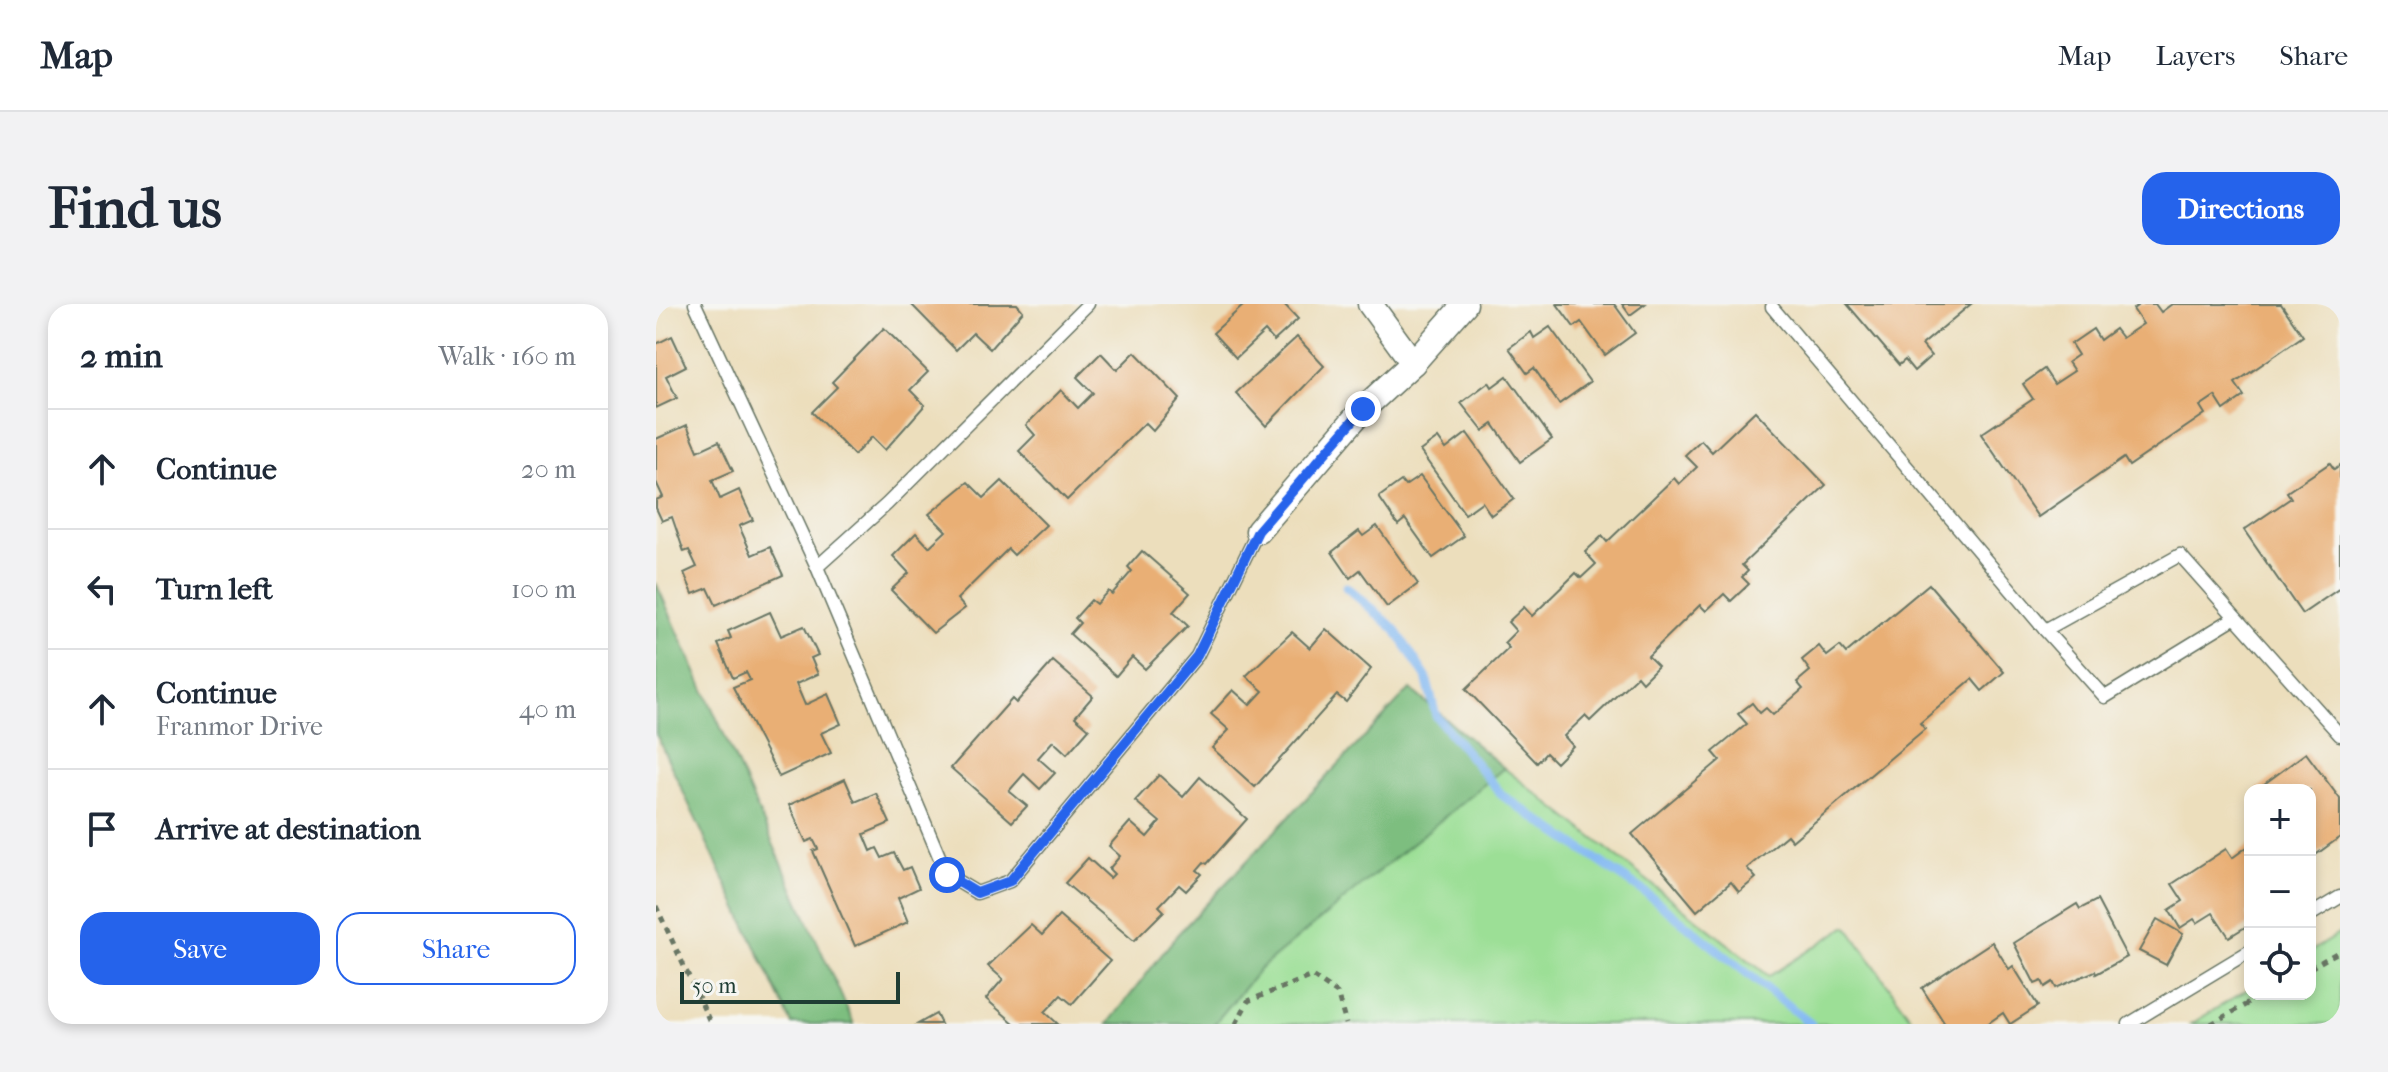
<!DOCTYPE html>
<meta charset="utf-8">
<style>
body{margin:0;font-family:"IM FELL French Canon",serif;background:#f2f2f3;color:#1f2937}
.controls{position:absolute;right:24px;bottom:24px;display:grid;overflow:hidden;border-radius:16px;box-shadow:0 4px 12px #0003}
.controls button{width:72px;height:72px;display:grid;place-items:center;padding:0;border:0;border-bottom:2px solid #e0e1e3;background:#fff;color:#1f2937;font:40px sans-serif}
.scale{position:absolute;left:24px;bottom:20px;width:220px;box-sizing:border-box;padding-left:8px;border:4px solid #1f3d34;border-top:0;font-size:22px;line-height:28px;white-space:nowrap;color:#1f3d34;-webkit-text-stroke:6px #f6f6f2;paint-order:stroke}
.stop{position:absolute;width:24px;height:24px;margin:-18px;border:6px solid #2563eb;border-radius:50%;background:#fff}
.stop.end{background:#2563eb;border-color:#fff;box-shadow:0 2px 8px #0008}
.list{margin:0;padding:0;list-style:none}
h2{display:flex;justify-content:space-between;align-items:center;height:104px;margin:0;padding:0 32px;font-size:34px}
h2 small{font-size:26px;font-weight:400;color:#747a83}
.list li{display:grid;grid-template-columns:52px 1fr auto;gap:24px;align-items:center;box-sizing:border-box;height:120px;padding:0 32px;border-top:2px solid #e0e1e3}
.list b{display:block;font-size:30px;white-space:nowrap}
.list p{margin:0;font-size:26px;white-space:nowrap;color:#747a83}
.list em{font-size:26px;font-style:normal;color:#747a83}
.actions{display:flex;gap:16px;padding:24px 32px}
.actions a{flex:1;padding:18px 0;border:2px solid #2563eb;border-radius:24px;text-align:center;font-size:28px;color:#2563eb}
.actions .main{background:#2563eb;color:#fff}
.icon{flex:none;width:44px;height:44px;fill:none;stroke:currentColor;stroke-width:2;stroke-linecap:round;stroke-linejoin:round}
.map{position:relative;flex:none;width:1684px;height:720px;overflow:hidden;border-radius:24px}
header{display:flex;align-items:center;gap:48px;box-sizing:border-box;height:112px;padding:0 40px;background:#fff;border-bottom:2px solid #e0e1e3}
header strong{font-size:38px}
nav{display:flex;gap:44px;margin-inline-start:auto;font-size:28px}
.intro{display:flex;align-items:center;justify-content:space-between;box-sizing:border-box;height:192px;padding:0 48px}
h1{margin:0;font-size:56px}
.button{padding:20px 36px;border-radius:24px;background:#2563eb;color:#fff;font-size:28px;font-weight:700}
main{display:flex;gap:48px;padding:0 48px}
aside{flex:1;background:#fff;border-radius:24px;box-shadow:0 4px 12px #0003}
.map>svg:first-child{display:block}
</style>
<header>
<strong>Map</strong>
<nav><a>Map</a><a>Layers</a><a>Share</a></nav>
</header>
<div class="intro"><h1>Find us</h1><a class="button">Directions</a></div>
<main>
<aside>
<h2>2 min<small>Walk · 160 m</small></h2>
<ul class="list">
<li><svg class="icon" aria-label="ahead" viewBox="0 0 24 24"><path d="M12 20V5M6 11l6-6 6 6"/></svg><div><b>Continue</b></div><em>20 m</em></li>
<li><svg class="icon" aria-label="left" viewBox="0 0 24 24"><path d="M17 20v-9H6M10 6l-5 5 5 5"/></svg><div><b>Turn left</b></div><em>100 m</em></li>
<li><svg class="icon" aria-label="ahead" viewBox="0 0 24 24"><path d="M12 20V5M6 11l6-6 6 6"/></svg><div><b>Continue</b><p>Franmor Drive</p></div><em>40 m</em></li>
<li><svg class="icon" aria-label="arrive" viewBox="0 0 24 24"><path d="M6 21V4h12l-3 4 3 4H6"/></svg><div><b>Arrive at destination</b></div></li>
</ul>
<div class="actions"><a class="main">Save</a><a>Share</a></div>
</aside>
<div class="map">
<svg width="1684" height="720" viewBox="0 0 1684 720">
<rect width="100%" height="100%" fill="#f6f6f2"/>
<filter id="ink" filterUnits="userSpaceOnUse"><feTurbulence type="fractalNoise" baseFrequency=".0125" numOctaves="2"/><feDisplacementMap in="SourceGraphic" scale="16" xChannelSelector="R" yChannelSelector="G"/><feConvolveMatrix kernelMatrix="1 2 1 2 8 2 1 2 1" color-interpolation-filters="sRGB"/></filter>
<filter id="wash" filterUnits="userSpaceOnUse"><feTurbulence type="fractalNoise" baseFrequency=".006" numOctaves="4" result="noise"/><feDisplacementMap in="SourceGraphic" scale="32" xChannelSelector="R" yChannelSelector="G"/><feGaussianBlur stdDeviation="1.8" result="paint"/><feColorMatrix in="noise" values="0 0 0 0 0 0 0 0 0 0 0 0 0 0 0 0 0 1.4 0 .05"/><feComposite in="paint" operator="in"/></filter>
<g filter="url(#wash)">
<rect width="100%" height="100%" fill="#ecdebc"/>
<!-- green -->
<g fill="#9cdf96" stroke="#5e8e65" stroke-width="2">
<polygon points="754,385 848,464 1113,672 1191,622 1259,720 453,720 521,631"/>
<polygon points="1684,629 1684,720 1535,720 1594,684 1594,690 1654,690 1654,648"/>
</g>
<!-- forest -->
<g fill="#7dbe7f" stroke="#4e7e5a" stroke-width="2">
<polygon points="0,279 198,720 136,720 0,430"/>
<polygon points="754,385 848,464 604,665 558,720 452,720 521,631"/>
</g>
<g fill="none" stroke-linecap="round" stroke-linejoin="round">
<!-- stream -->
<polyline stroke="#83b9f2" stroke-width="9" points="690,283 739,325 770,373 780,412 847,492 990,589 1155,720"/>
</g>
<g id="blocks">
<!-- building -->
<g fill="#e9af75">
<polygon points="255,0 361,0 367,7 334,45 317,29 300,46"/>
<polygon points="589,0 628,0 642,15 618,37 609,27 580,54 557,29"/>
<polygon points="901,0 958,0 979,29 949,51 925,18 918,23"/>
<polygon points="966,0 989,0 974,11"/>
<polygon points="1191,0 1315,0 1266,41 1275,52 1258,67 1249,56 1243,61"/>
<polygon points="1484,0 1499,0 1505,8 1516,0 1625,0 1647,32 1579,79 1588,92 1568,106 1559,92 1544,102 1549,110 1473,162 1468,154 1382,213 1325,130 1377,95 1367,80 1388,65 1398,80 1418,67 1412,58 1422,51 1415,40 1437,25 1444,36 1459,25 1466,34 1487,20 1477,5"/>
<polygon points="894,23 934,78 903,100 878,64 871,69 853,44 875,28 878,34"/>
<polygon points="228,24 272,68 254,86 269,101 229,146 216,133 198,151 156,108 181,83 176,78"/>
<polygon points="16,32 30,62 10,72 21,94 0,104 0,40"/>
<polygon points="641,33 668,62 610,122 580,89"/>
<polygon points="479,48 524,95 497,127 489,119 411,196 363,147 379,131 370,121 405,86 422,104 437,89 421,73 445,49 461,66"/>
<polygon points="851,72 896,135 864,158 837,120 827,127 805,99 833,78 836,83"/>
<polygon points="1099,107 1170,181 1086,261 1092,267 1086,273 1093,280 1075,297 1068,290 1050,307 1044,301 992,352 1002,362 986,378 981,372 934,417 929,412 908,432 917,442 900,459 890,449 881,459 810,385 853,344 848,339 860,327 852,318 868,303 876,312 920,269 925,274 940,260 929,248 946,232 951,238 1018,174 1023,180 1041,163 1029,151 1045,136 1056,148"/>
<polygon points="31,121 42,147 63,137 77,167 56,176 64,195 83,186 97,216 83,222 96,251 114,243 127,271 60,301 52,284 37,290 28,269 41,263 33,246 28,248 16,213 6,217 0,204 0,196 7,193 0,178 0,135"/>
<polygon points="811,129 858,195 835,211 826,198 809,210 764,147 782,134 790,145"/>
<polygon points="1674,159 1678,165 1684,161 1684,284 1646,310 1588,226 1635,194 1631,188"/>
<polygon points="764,172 808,232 777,254 749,215 742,221 723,193 745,177 749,182"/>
<polygon points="346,177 390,221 358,251 352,245 301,295 309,304 277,329 235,286 253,269 237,252 260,229 273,243 290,227 273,210 312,178 328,194"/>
<polygon points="721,222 762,280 731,303 704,266 694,274 676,248 703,227 707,232"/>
<polygon points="486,247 534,289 517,308 532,322 489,365 476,353 460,372 414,330 424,319 419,314 435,296 440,300 452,287 456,290 476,267 472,263"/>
<polygon points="1273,280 1348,368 1326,387 1316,375 1264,419 1269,425 1136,537 1131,531 1091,564 1100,574 1083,588 1075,578 1041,607 976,530 1064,456 1057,448 1091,420 1082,410 1096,399 1104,409 1110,404 1117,411 1147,385 1141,378 1154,367 1146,356 1163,342 1171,352 1184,342 1190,349"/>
<polygon points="114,308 125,332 148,322 162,351 155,354 162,370 140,380 149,401 172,390 185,420 165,429 175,449 123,473 77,383 94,376 90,368 77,374 62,340 75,334 72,327"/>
<polygon points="670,325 715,365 690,398 681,391 599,483 556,444 573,426 555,410 577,386 594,401 607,387 590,372 636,328 654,344"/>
<polygon points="397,357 437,392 419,413 433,425 411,450 397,437 382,454 399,469 384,485 368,470 353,487 371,502 356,518 295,464 356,395 360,399"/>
<polygon points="1650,449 1684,495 1684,533 1654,555 1654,486 1600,486"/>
<polygon points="503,471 527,493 544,473 591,515 551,560 548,558 541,566 546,570 530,587 523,581 503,602 508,607 478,637 409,579 432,554 454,574 458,570 453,565 464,552 453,542 474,518 491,533 504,518 479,497"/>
<polygon points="189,475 199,498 220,489 234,519 208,530 215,547 221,544 226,554 238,549 247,566 254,563 263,584 242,594 252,618 199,642 157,547 162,545 157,535 150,538 133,501"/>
<polygon points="1594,541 1594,607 1590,610 1594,620 1573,633 1557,609 1541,619 1538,615 1524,624 1513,606 1527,597 1516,580 1570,545 1576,554"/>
<polygon points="1441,596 1471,653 1440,670 1439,667 1400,684 1397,678 1389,683 1386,677 1379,680 1358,639 1421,600 1424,605"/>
<polygon points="403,612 454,657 416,700 405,691 389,708 402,720 359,720 330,695 347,675 332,662 375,621 386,631"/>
<polygon points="1501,615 1527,630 1510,661 1483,647"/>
<polygon points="1336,638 1353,665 1357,662 1382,702 1354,720 1347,709 1331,720 1289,720 1266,684"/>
<polygon points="280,710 285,720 262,720"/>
</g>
</g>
</g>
<g filter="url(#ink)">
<use href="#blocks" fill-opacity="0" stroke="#677564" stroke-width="2"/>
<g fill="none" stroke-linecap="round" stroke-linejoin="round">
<defs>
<g id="lane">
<polyline points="39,0 161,263 291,571 321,589 354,577 541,352 602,227"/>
<polyline points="1116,3 1389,326 1524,251 1684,431"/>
<polyline points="161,263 231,200 432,0"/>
<polyline points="1389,326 1449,393 1578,314"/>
<polyline points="1654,611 1684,593"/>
<polyline points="1473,720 1594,647"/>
</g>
<g id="street">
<polyline points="714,0 757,59"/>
<polyline points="602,227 707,105 757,59 809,0"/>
</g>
</defs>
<!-- lane casing -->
<use href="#lane" stroke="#677564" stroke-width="15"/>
<!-- street casing -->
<use href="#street" stroke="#677564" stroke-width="27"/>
<!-- path -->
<g stroke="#677564" stroke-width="5" stroke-dasharray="6 6" stroke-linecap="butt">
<polyline points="0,602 55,720"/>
<polyline points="1654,664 1684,647"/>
<polyline points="580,720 592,697 656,672 681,689 690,720"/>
<polyline points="1555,720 1609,690"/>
</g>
<!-- lane -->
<use href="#lane" stroke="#fff" stroke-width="12"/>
<!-- street -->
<use href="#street" stroke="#fff" stroke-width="24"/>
</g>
</g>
<g fill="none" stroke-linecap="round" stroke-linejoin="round" filter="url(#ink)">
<!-- route -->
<polyline stroke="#2563eb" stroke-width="10" points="291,571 321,589 354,577 541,352 602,227 707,105"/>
</g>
</svg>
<div class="controls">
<button>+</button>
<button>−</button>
<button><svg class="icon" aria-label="locate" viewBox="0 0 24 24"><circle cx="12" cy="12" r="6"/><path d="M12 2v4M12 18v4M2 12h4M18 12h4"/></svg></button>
</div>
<div class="scale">50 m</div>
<div class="stop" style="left:291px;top:571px"></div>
<div class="stop end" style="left:707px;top:105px"></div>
</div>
</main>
